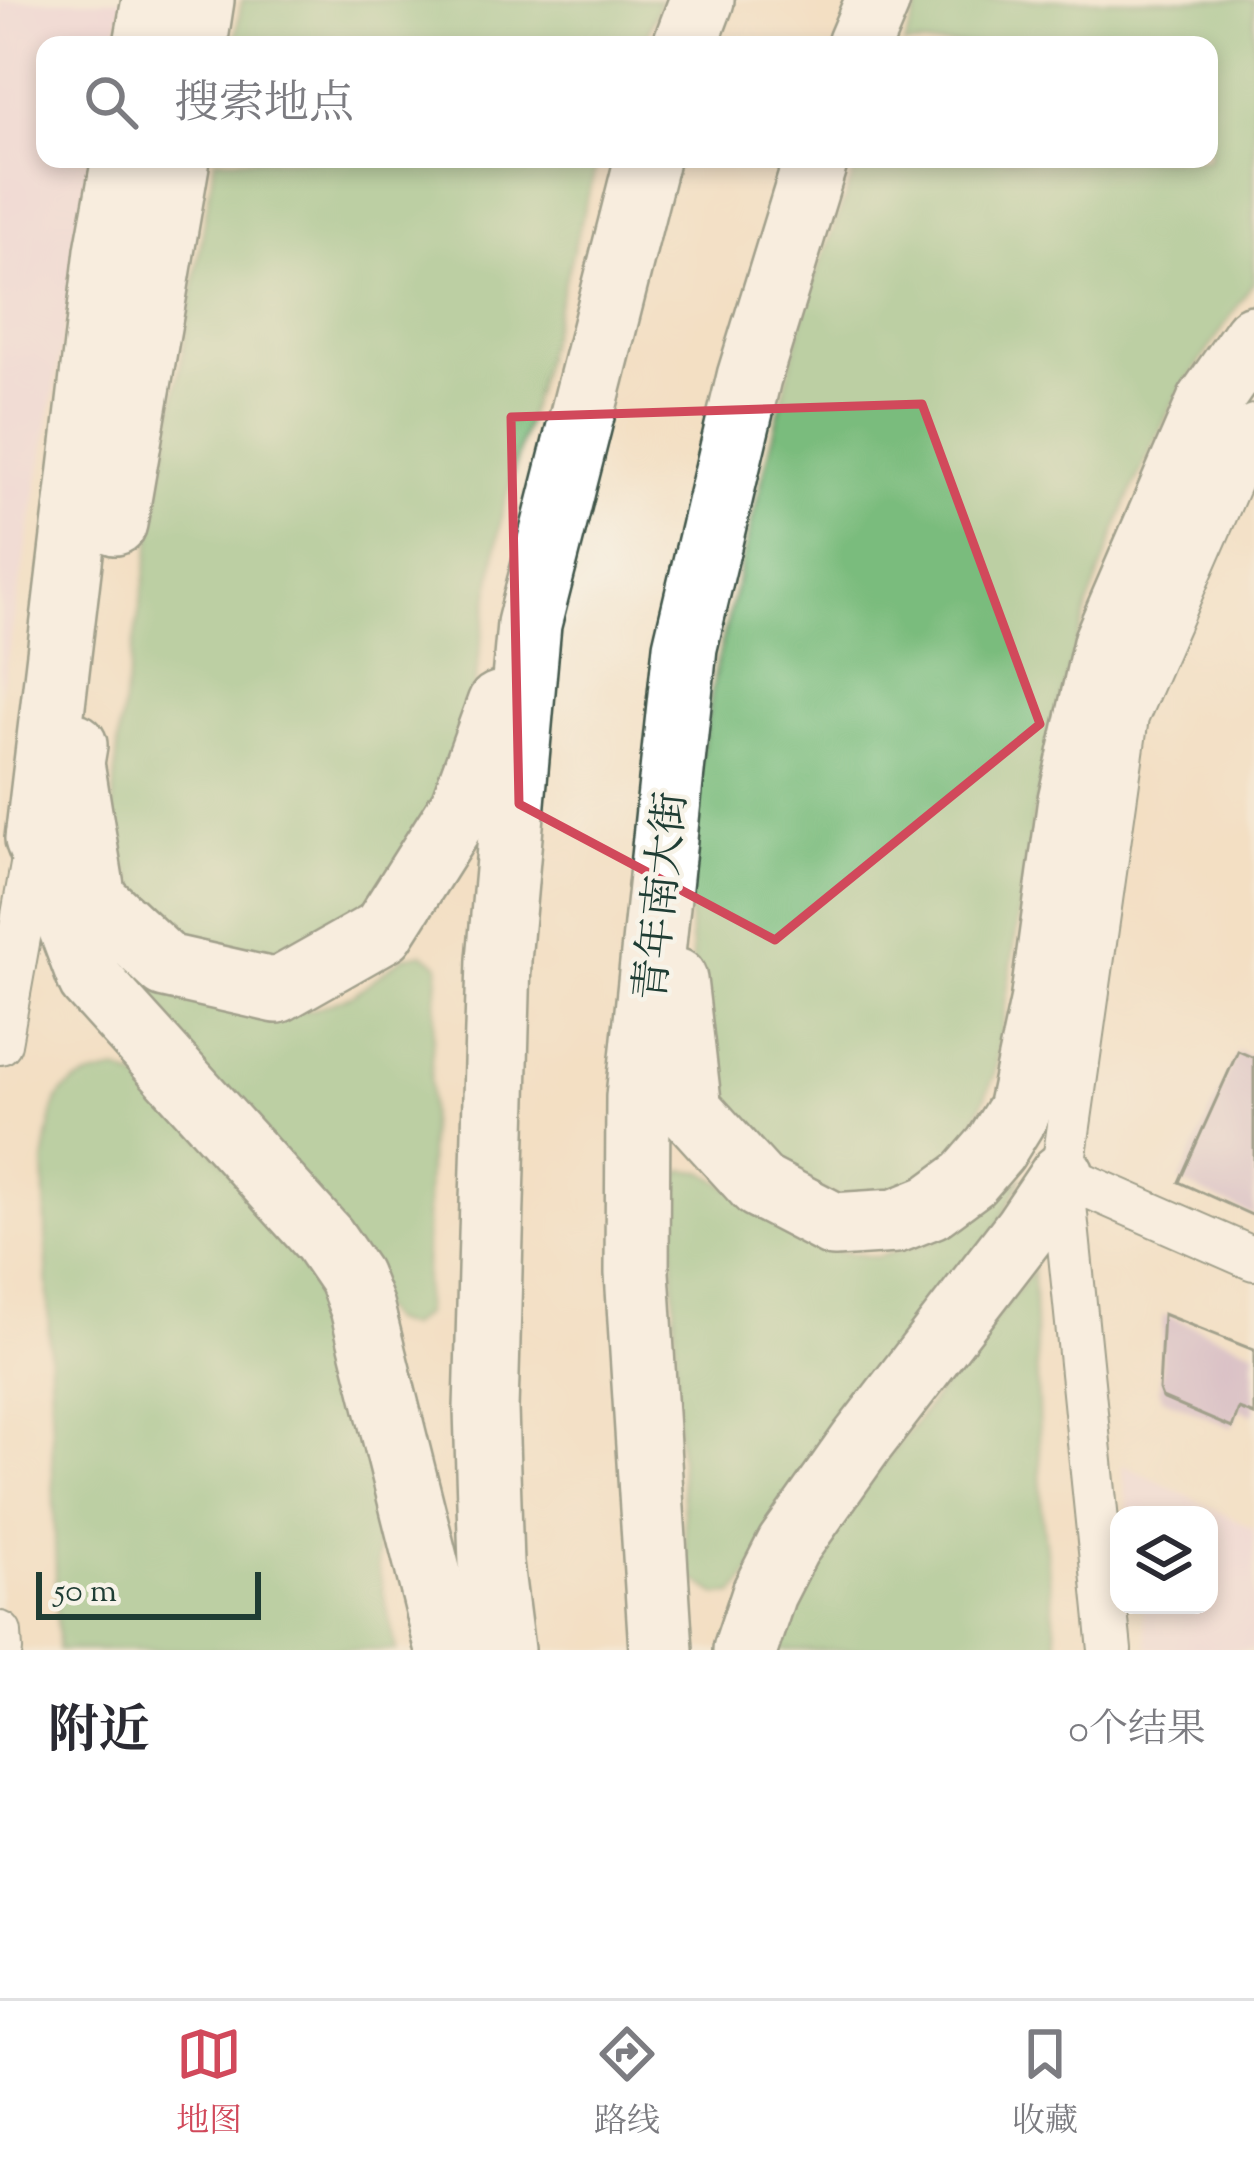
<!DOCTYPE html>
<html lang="zh">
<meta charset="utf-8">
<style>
body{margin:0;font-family:"Sorts Mill Goudy","Noto Serif SC",serif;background:#f7f7f7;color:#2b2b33}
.controls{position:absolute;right:36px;bottom:36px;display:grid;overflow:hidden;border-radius:24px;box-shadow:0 6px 18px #0003}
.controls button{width:108px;height:108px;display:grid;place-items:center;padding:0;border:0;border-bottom:3px solid #e1e1e2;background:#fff;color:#2b2b33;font:60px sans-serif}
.scale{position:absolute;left:36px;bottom:30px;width:225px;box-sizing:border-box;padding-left:12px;border:6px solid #1f3d34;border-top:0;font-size:33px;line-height:42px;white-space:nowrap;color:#1f3d34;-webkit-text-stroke:9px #f7f3e8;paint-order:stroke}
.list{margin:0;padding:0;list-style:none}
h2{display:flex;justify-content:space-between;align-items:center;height:156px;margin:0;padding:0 48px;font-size:51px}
h2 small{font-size:39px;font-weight:400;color:#7c7c81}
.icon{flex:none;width:66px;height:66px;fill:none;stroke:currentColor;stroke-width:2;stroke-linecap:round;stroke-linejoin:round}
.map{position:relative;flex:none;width:1254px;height:1650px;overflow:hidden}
.search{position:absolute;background:#fff;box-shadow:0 6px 18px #0003;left:36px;right:36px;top:36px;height:132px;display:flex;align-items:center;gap:30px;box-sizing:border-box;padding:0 42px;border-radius:24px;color:#7c7c81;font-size:45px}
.sheet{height:348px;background:#fff}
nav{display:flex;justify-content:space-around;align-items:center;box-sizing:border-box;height:168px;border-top:3px solid #e1e1e2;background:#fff;font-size:33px;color:#7c7c81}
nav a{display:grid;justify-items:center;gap:6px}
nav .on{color:#d1495b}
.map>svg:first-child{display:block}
</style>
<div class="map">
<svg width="1254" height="1650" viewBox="0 0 1254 1650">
<rect width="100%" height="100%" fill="#f7f3e8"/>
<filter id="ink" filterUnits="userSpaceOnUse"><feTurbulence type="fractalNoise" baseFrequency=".00833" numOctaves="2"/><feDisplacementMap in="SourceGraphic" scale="24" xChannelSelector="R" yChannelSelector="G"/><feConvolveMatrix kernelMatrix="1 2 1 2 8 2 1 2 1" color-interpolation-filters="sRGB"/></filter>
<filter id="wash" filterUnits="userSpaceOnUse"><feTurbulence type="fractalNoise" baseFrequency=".004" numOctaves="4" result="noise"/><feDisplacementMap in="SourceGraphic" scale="48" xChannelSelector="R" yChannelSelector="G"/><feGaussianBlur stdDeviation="2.7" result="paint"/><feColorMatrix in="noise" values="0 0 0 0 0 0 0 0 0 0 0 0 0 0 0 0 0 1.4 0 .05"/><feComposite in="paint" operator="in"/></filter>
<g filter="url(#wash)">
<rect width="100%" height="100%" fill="#f3dfc3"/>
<!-- built -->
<g fill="#edd0e8">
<polygon points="0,0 123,0 115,45 45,45 45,159 95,159 0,698"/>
<polygon points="1122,1464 1254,1529 1254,1650 1148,1650 1142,1605 1209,1605 1209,1515 1129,1515"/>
</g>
<!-- forest -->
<g fill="#7abc7d" stroke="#4c7c58" stroke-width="3">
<polygon points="242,0 661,0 643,45 234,45"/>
<polygon points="921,0 1254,0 1254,281 1172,405 1126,503 1088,605 1057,709 1034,814 995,1074 974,1122 983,1128 935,1173 882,1197 838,1197 769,1167 720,1110 694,980 685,852 716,667 808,295 860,159 1209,159 1209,45 904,45"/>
<polygon points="215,159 598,159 502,513 465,746 381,908 298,955 206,952 138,893 111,832 119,731"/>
<polygon points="423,953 439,965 431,1063 424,1314 408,1327 389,1321 103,955 270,1013 312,1010 353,995 404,957"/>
<path d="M118 1071 153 1086 322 1268 362 1416 371 1474 378 1568 396 1650H58L44 1161C56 1098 48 1083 118 1071Z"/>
<polygon points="683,1170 704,1172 829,1250 876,1257 934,1241 1023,1176 990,1241 735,1594 717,1595 688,1575 677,1421 672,1187"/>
<polygon points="1033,1270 1042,1516 1058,1650 771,1650 803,1568"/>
</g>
<g id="blocks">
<!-- building -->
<g fill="#b796c8">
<polygon points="1238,1051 1254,1058 1254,1216 1179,1182"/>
<polygon points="1163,1314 1254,1350 1254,1415 1239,1409 1232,1428 1162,1398 1159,1390"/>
</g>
</g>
</g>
<g filter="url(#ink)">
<use href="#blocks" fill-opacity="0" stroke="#3f5549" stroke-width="3"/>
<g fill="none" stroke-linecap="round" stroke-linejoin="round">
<defs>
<g id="minor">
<polyline points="0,1043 36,843"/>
<polyline points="1062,1175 1254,1259"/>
<polyline points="0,1633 1,1650"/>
<polyline points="1110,1650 1062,1175 1127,717 1254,426"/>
</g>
<g id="highway">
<polyline points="146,45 154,0"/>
<polyline points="195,45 202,0"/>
<polyline points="685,45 702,0"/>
<polyline points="859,45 878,0"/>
<polyline points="124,159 107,251 37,839 90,980 324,1239 350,1277 362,1308 448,1650"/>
<polyline points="115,523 178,159"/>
<polyline points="75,745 72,763 94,899 166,966 277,991 383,931 462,806 499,704"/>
<polyline points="675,980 690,1110 759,1186 834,1225 896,1221 931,1207 969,1179 995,1149 1019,1110 1042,1003 1070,800 1105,643 1209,402 1254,337"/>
<polyline points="502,1650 491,1564 486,1409 499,960 529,624 647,159"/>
<polyline points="661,1650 637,1273 638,1097 685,647 749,377 816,159"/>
<polyline points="745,1650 764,1593 788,1546 861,1443 1025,1230 1062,1175"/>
</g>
</defs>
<!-- minor casing -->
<use href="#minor" stroke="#3f5549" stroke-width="46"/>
<!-- highway casing -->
<use href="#highway" stroke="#3f5549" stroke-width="68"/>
<!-- minor -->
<use href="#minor" stroke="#fff" stroke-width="42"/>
<!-- highway -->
<use href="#highway" stroke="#fff" stroke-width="63"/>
</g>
</g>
<!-- marked area -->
<path d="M0 0H1254V1650H0ZM922 404 1040 724 775 940 519 804 511 417Z" fill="#f3dfc3" fill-opacity=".55" fill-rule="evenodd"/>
<path fill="none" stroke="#d1495b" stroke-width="9" stroke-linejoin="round" d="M922 404 1040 724 775 940 519 804 511 417Z"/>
<g text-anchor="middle" stroke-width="9" stroke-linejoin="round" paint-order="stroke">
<!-- street labels -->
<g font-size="42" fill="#1f3d34" stroke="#f7f3e8">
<text transform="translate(659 896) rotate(-84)" y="15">青年南大街</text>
</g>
</g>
</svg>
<div class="controls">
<button><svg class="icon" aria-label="layers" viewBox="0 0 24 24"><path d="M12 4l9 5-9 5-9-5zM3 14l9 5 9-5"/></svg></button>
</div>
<div class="scale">50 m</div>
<div class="search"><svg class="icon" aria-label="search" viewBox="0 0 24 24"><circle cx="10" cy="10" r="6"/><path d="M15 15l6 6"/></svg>搜索地点</div>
</div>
<section class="sheet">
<h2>附近<small>0个结果</small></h2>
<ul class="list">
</ul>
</section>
<nav>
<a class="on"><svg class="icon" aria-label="map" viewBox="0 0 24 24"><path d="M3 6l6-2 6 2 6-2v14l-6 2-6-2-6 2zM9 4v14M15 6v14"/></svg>地图</a>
<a><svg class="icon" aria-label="directions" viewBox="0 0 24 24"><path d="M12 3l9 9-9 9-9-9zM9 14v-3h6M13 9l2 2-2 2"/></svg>路线</a>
<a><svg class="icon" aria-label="saved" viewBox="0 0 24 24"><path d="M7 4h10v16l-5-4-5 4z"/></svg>收藏</a>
</nav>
